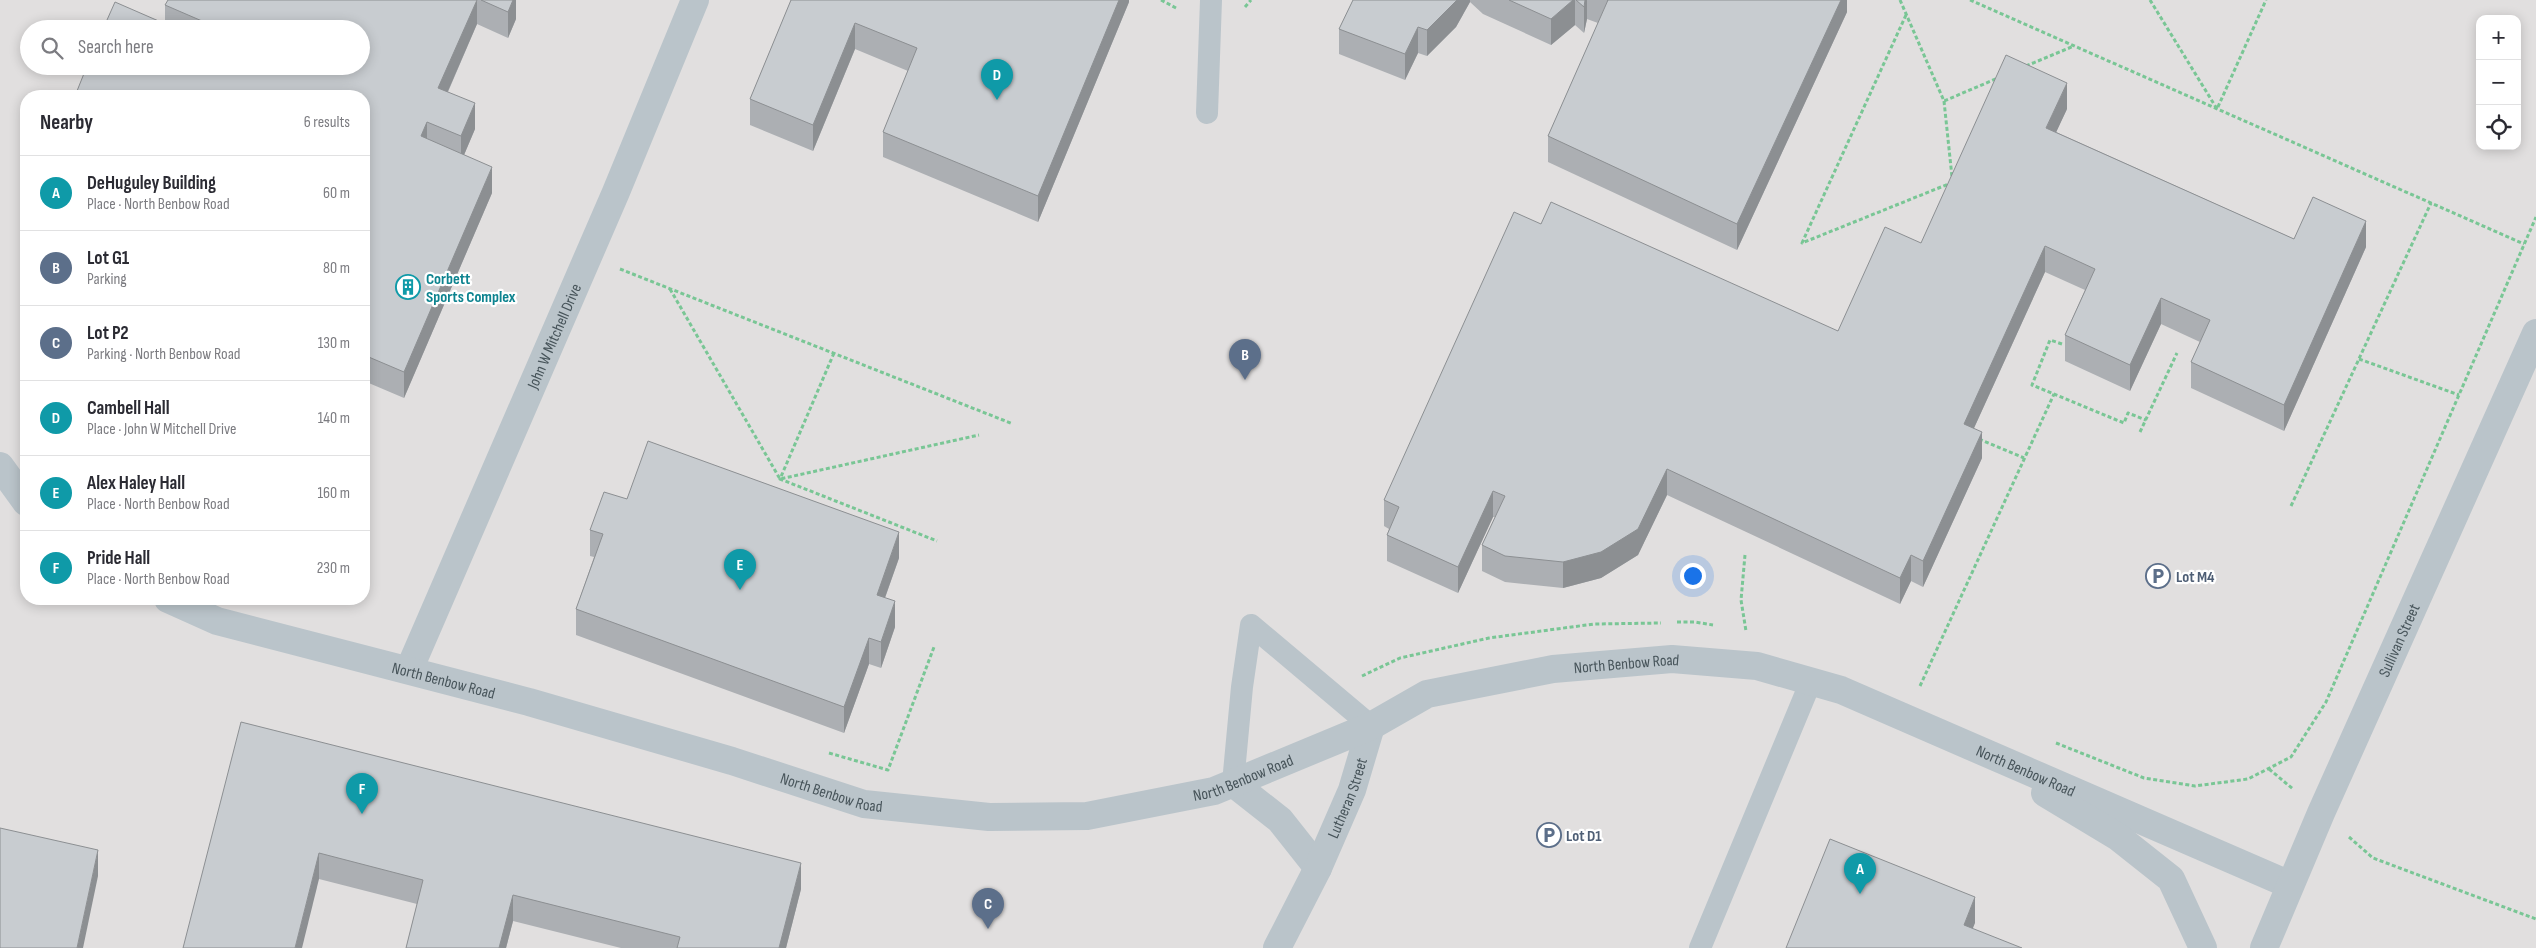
<!DOCTYPE html>
<meta charset="utf-8">
<style>
body{margin:0;font-family:"Sofia Sans Condensed",sans-serif;background:#f2f2f3;color:#2b2b33}
.controls{position:absolute;right:15px;top:15px;display:grid;overflow:hidden;border-radius:10px;box-shadow:0 2px 12px #0003}
.controls button{width:45px;height:45px;display:grid;place-items:center;padding:0;border:0;border-bottom:1px solid #e1e1e2;background:#fff;color:#2b2b33;font:25px sans-serif}
.you{position:absolute;left:1692px;top:575px;width:18px;height:18px;margin:-12px;border:4px solid #fff;border-radius:50%;background:#1a73e8;box-shadow:0 0 0 8px #1a73e833}
.badge{display:grid;place-items:center;width:32px;height:32px;border-radius:50%;background:#268bd2;color:#fff;font-size:16px;font-weight:700}
.pin{position:absolute;translate:-50% -41px;filter:drop-shadow(0 1px 2px #0008)}
.pin::after{content:'';position:absolute;top:26px;width:18px;height:15px;background:inherit;clip-path:polygon(0 0,100% 0,50% 100%)}
.list{margin:0;padding:0;list-style:none}
h2{display:flex;justify-content:space-between;align-items:center;height:65px;margin:0;padding:0 20px;font-size:21px}
h2 small{font-size:16px;font-weight:400;color:#7c7c81}
.list li{display:grid;grid-template-columns:32px 1fr auto;gap:15px;align-items:center;box-sizing:border-box;height:75px;padding:0 20px;border-top:1px solid #e1e1e2}
.list b{display:block;font-size:19px;white-space:nowrap}
.list p{margin:0;font-size:16px;white-space:nowrap;color:#7c7c81}
.list em{font-size:16px;font-style:normal;color:#7c7c81}
.icon{flex:none;width:28px;height:28px;fill:none;stroke:currentColor;stroke-width:2;stroke-linecap:round;stroke-linejoin:round}
.map{position:relative;flex:none;width:2536px;height:948px;overflow:hidden}
.search{position:absolute;background:#fff;box-shadow:0 2px 12px #0003;left:20px;top:20px;width:350px;height:55px;display:flex;align-items:center;gap:12px;box-sizing:border-box;padding:0 18px;border-radius:28px;color:#7c7c81;font-size:19px}
.panel{position:absolute;background:#fff;box-shadow:0 2px 12px #0003;left:20px;top:90px;width:350px;height:515px;border-radius:20px}
.map>svg:first-child{display:block}
</style>
<div class="map">
<svg width="2536" height="948" viewBox="0 0 2536 948">
<rect width="100%" height="100%" fill="#f0eeee"/>
<!-- education -->
<path fill="#e1dfdf" fill-rule="evenodd" d="M0 0H2536V948H0ZM2480 19H2517V146H2480ZM29 29H361V66H29ZM26 96H364V599H26Z"/>
<g fill="none" stroke-linecap="round" stroke-linejoin="round">
<!-- path -->
<g stroke="#79c695" stroke-width="3" stroke-dasharray="4 2.5" stroke-linecap="butt">
<polyline points="1161,0 1178,9"/>
<polyline points="1900,0 1944,101 1998,78"/>
<polyline points="1970,0 2524,244"/>
<polyline points="2150,0 2217,109 2266,0"/>
<polyline points="1245,7 1251,0"/>
<polyline points="1906,15 1802,243 1951,183"/>
<polyline points="2026,66 2074,46"/>
<polyline points="1944,101 1952,177"/>
<polyline points="620,269 1013,424"/>
<polyline points="670,289 780,479 979,435"/>
<polyline points="2062,344 2050,340 2032,385 2124,423 2128,413 2146,420"/>
<polyline points="834,353 780,479 937,541"/>
<polyline points="2359,359 2459,395"/>
<polyline points="2140,432 2177,353"/>
<polyline points="1979,439 2024,458"/>
<polyline points="2291,506 2431,203"/>
<polyline points="1745,555 1741,600 1746,631"/>
<polyline points="1677,622 1695,622 1713,625"/>
<polyline points="1362,676 1400,658 1489,638 1594,624 1661,623"/>
<polyline points="1920,686 2054,394"/>
<polyline points="2056,743 2144,778 2195,786 2248,779 2291,757 2326,702 2536,217"/>
<polyline points="829,753 888,770 934,647"/>
<polyline points="2269,769 2293,789"/>
<polyline points="2349,837 2373,858 2536,919"/>
</g>
<!-- service -->
<g stroke="#bac4ca" stroke-width="22">
<polyline points="1207,113 1211,0"/>
<polyline points="1233,783 1242,687 1251,625 1371,726"/>
<polyline points="1700,948 1811,681"/>
</g>
<!-- minor -->
<g stroke="#bac4ca" stroke-width="28">
<path id="s1" d="M409 670 616 192 695 0"/>
<polyline points="1233,783 1280,820 1318,868"/>
<path id="s2" d="M1277 948 1318 868 1352 790 1371 726"/>
</g>
<!-- tertiary -->
<g stroke="#bac4ca" stroke-width="28">
<polyline points="0,466 26,502"/>
<path id="s3" d="M168 599 217 621 529 702 732 761 864 804 989 817 1087 816 1214 791 1371 726 1427 694 1553 669 1672 659 1757 666 1841 690 2290 885"/>
<polyline points="2045,793 2118,837 2171,879 2203,948"/>
<path id="s4" d="M2264 948 2321 813 2536 333"/>
</g>
</g>
<!-- wall -->
<g fill="#acafb3">
<polygon points="168,0 516,0 516,19 508,38 477,24 448,92 475,129 464,155 492,193 404,398 364,381 364,96 361,29 103,29 165,24 165,5"/>
<polygon points="791,0 1129,0 1129,2 1038,222 883,157 883,132 908,71 855,49 813,151 750,125 750,99"/>
<polygon points="1353,0 1847,0 1847,12 1737,250 1548,162 1548,136 1598,23 1587,19 1584,33 1575,25 1551,45 1483,14 1470,2 1456,27 1427,56 1418,53 1405,80 1339,54 1339,29"/>
<polygon points="2067,109 2056,132 2294,239 2366,247 2284,431 2191,388 2191,362 2200,342 2161,324 2130,391 2065,361 2065,335 2085,290 2045,272 1974,428 1982,458 1923,587 1911,581 1900,604 1667,495 1638,555 1601,578 1563,588 1505,582 1482,571 1482,545 1495,517 1493,517 1458,593 1387,561 1387,535 1389,529 1384,526 1384,500 1541,224 1838,331 1921,243"/>
<polygon points="26,210 26,247 22,245 22,219"/>
<polygon points="627,499 899,558 885,598 895,627 881,668 869,664 844,733 576,635 576,609 594,557 590,556 590,530"/>
<polygon points="241,722 801,889 786,948 621,948 513,921 506,948 406,948 417,904 319,879"/>
</g>
<!-- shaded-wall -->
<g fill="#8c8f92">
<polygon points="477,0 477,24 438,114 438,88"/>
<polygon points="513,0 516,0 516,19 508,38 508,12"/>
<polygon points="1119,0 1129,0 1129,2 1038,222 1038,196"/>
<polygon points="1457,0 1470,0 1470,2 1456,27 1427,56 1427,30"/>
<polygon points="1573,0 1575,0 1575,25 1551,45 1551,19"/>
<polygon points="1585,0 1587,0 1587,19 1584,33 1584,7"/>
<polygon points="1841,0 1847,0 1847,12 1737,250 1737,224"/>
<polygon points="855,23 855,49 813,151 813,125"/>
<polygon points="1418,27 1418,53 1405,80 1405,54"/>
<polygon points="2067,83 2067,109 2046,154 2046,128"/>
<polygon points="475,103 475,129 461,162 461,136"/>
<polygon points="427,122 427,148 421,136"/>
<polygon points="492,167 492,193 404,398 404,372"/>
<polygon points="2366,221 2366,247 2284,431 2284,405"/>
<polygon points="2045,246 2045,272 1964,450 1964,424"/>
<polygon points="2161,298 2161,324 2130,391 2130,365"/>
<polygon points="1982,432 1982,458 1923,587 1923,561"/>
<polygon points="1667,469 1667,495 1638,555 1601,578 1563,588 1563,562"/>
<polygon points="1493,491 1493,517 1458,593 1458,567"/>
<polygon points="899,532 899,558 877,620 877,595"/>
<polygon points="1911,555 1911,581 1900,604 1900,578"/>
<polygon points="895,601 895,627 881,668 881,642"/>
<polygon points="869,638 869,664 844,733 844,707"/>
<polygon points="98,850 98,876 83,948 77,948"/>
<polygon points="319,853 319,879 302,948 295,948"/>
<polygon points="801,863 801,889 786,948 779,948"/>
<polygon points="513,895 513,921 506,948 499,948"/>
<polygon points="1975,897 1975,923 1965,948 1964,925"/>
</g>
<!-- building -->
<g fill="#c8ccd0" stroke="#8c8f92">
<polygon points="168,0 477,0 438,88 475,103 461,136 427,122 421,136 492,167 404,372 364,355 364,96 75,96 87,66 361,66 361,29 199,29 202,21 165,5"/>
<polygon points="481,0 513,0 508,12"/>
<polygon points="791,0 1119,0 1038,196 883,132 917,48 855,23 813,125 750,99"/>
<polygon points="1353,0 1457,0 1427,30 1418,27 1405,54 1339,29"/>
<polygon points="1509,0 1573,0 1551,19"/>
<polygon points="1576,0 1585,0 1584,7"/>
<polygon points="1607,0 1841,0 1737,224 1548,136 1608,0"/>
<polygon points="115,2 177,29 103,29"/>
<polygon points="2006,55 2067,83 2046,128 2294,239 2313,197 2366,221 2284,405 2191,362 2210,320 2161,298 2130,365 2065,335 2095,269 2045,246 1964,424 1982,432 1923,561 1911,555 1900,578 1667,469 1638,529 1601,552 1563,562 1505,556 1482,545 1505,496 1493,491 1458,567 1387,535 1399,507 1384,500 1514,212 1541,224 1551,202 1838,331 1885,227 1921,243"/>
<polygon points="26,210 26,221 22,219"/>
<polygon points="648,441 899,532 877,595 895,601 881,642 869,638 844,707 576,609 603,534 590,530 604,492 627,499"/>
<polygon points="241,722 801,863 779,948 677,948 680,937 513,895 499,948 406,948 423,880 319,853 295,948 183,948"/>
<polygon points="0,828 98,850 77,948 0,948"/>
<polygon points="1830,839 1975,897 1964,925 2022,948 1786,948"/>
</g>
<!-- icons -->
<defs>
<symbol id="building-ring" viewBox="-11 -11 22 22"><circle r="9.5" fill="#fff" stroke="#0f9aa8" stroke-width="1.5"/><path d="M-4-6H4V6H1V3H-1V6H-4ZM-2.5-4.3h1.7v1.8h-1.7ZM.8-4.3h1.7v1.8H.8ZM-2.5-1h1.7V.8h-1.7ZM.8-1h1.7V.8H.8Z" fill="#0f9aa8"/></symbol>
<symbol id="parking-ring" viewBox="-11 -11 22 22"><circle r="9.5" fill="#fff" stroke="#5c6f8a" stroke-width="1.5"/><path d="M-3.5-5.5H1a3.5 3.5 0 0 1 0 7H-1V5.5H-3.5ZM-1-3.4V-.6H.8a1.4 1.4 0 0 0 0-2.8Z" fill="#5c6f8a"/></symbol>
</defs>
<g fill-rule="evenodd">
<use href="#building-ring" x="394" y="273" width="28" height="28"/>
<use href="#parking-ring" x="2144" y="562" width="28" height="28"/>
<use href="#parking-ring" x="1535" y="821" width="28" height="28"/>
</g>
<g text-anchor="middle" stroke-width="4.5" stroke-linejoin="round" paint-order="stroke">
<!-- culture labels -->
<g font-size="16" font-weight="bold" fill="#0d838f" stroke="#fff" text-anchor="start">
<text x="426" y="284">Corbett<tspan x="426" dy="18">Sports Complex</tspan></text>
</g>
<!-- street labels -->
<g font-size="16" fill="#47545a" stroke="#fff">
<text dy="6" stroke="none"><textPath href="#s1" startOffset="364">John W Mitchell Drive</textPath></text>
<text dy="6" stroke="none"><textPath href="#s4" startOffset="336">Sullivan Street</textPath></text>
<text dy="6" stroke="none"><textPath href="#s3" startOffset="1516">North Benbow Road</textPath></text>
<text dy="6" stroke="none"><textPath href="#s3" startOffset="288">North Benbow Road</textPath></text>
<text dy="6" stroke="none"><textPath href="#s3" startOffset="1936">North Benbow Road</textPath></text>
<text dy="6" stroke="none"><textPath href="#s3" startOffset="1111">North Benbow Road</textPath></text>
<text dy="6" stroke="none"><textPath href="#s3" startOffset="692">North Benbow Road</textPath></text>
<text dy="6" stroke="none"><textPath href="#s2" startOffset="166">Lutheran Street</textPath></text>
</g>
<!-- service labels -->
<g font-size="16" font-weight="bold" fill="#4e5e75" stroke="#fff" text-anchor="start">
<text x="2176" y="582">Lot M4</text>
<text x="1566" y="841">Lot D1</text>
</g>
</g>
</svg>
<div class="controls">
<button>+</button>
<button>−</button>
<button><svg class="icon" aria-label="locate" viewBox="0 0 24 24"><circle cx="12" cy="12" r="6"/><path d="M12 2v4M12 18v4M2 12h4M18 12h4"/></svg></button>
</div>
<div class="you"></div>
<div class="pin badge" style="left:1860px;top:894px;background:#0f9aa8">A</div>
<div class="pin badge" style="left:1245px;top:380px;background:#5c6f8a">B</div>
<div class="pin badge" style="left:988px;top:929px;background:#5c6f8a">C</div>
<div class="pin badge" style="left:997px;top:100px;background:#0f9aa8">D</div>
<div class="pin badge" style="left:740px;top:590px;background:#0f9aa8">E</div>
<div class="pin badge" style="left:362px;top:814px;background:#0f9aa8">F</div>
<div class="search"><svg class="icon" aria-label="search" viewBox="0 0 24 24"><circle cx="10" cy="10" r="6"/><path d="M15 15l6 6"/></svg>Search here</div>
<section class="panel">
<h2>Nearby<small>6 results</small></h2>
<ul class="list">
<li><span class="badge" style="background:#0f9aa8">A</span><div><b>DeHuguley Building</b><p>Place · North Benbow Road</p></div><em>60 m</em></li>
<li><span class="badge" style="background:#5c6f8a">B</span><div><b>Lot G1</b><p>Parking</p></div><em>80 m</em></li>
<li><span class="badge" style="background:#5c6f8a">C</span><div><b>Lot P2</b><p>Parking · North Benbow Road</p></div><em>130 m</em></li>
<li><span class="badge" style="background:#0f9aa8">D</span><div><b>Cambell Hall</b><p>Place · John W Mitchell Drive</p></div><em>140 m</em></li>
<li><span class="badge" style="background:#0f9aa8">E</span><div><b>Alex Haley Hall</b><p>Place · North Benbow Road</p></div><em>160 m</em></li>
<li><span class="badge" style="background:#0f9aa8">F</span><div><b>Pride Hall</b><p>Place · North Benbow Road</p></div><em>230 m</em></li>
</ul>
</section>
</div>
